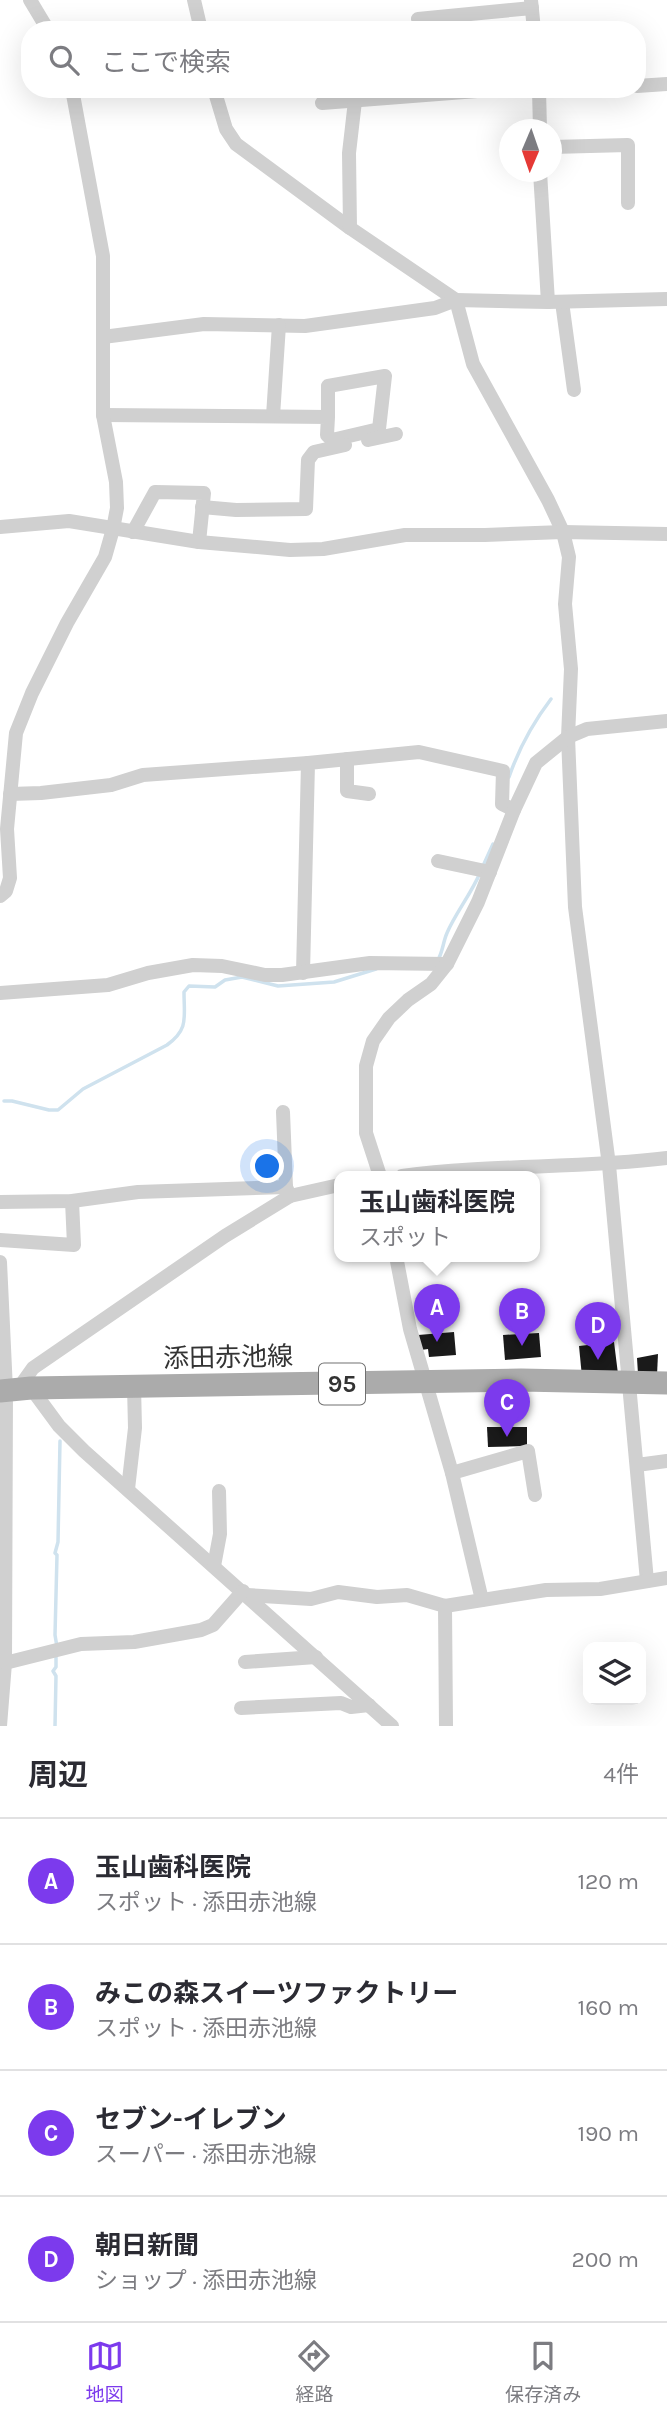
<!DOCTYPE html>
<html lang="ja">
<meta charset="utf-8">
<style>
body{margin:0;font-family:Karla,"Noto Sans JP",sans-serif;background:#f7f7f7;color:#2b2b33}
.controls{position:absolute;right:21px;bottom:21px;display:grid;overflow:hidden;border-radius:14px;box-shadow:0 7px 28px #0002}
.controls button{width:63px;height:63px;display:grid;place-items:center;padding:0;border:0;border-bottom:2px solid #e1e1e2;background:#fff;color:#2b2b33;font:35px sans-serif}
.compass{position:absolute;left:499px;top:119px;width:63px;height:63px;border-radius:50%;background:#fff;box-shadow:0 7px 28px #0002;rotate:182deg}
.you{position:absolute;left:268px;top:1167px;width:24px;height:24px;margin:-18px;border:5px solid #fff;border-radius:50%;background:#1a73e8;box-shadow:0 0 0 10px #1a73e833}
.badge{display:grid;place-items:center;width:46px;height:46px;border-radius:50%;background:#7c3aed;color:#fff;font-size:23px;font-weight:700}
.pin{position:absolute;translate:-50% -58px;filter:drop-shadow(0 2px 4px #0008)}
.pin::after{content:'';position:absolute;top:37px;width:24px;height:21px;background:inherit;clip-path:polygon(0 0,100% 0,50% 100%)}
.popup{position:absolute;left:334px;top:1171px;width:206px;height:91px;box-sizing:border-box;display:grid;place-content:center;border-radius:14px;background:#fff;filter:drop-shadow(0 2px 5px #0005);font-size:23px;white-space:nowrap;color:#7c7c81}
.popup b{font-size:26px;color:#2b2b33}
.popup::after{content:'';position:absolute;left:50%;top:100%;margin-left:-14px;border:14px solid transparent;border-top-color:#fff}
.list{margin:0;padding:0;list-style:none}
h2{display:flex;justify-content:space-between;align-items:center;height:91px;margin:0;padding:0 28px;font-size:30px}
h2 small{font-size:23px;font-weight:400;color:#7c7c81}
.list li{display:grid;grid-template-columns:46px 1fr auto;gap:21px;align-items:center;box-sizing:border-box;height:126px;padding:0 28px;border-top:2px solid #e1e1e2}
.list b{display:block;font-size:26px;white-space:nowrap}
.list p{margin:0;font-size:23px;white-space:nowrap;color:#7c7c81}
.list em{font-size:23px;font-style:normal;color:#7c7c81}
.icon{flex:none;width:38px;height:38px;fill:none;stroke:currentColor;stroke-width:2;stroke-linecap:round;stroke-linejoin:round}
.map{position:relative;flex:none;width:667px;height:1726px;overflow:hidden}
.search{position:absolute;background:#fff;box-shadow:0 7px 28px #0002;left:21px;right:21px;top:21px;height:77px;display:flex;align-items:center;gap:18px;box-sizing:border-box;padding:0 24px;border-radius:28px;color:#7c7c81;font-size:26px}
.sheet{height:595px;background:#fff}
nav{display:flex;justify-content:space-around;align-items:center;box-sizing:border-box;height:98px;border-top:2px solid #e1e1e2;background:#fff;font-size:19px;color:#7c7c81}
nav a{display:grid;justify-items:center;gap:4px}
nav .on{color:#7c3aed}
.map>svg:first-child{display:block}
</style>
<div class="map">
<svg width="667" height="1726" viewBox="0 0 667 1726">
<rect width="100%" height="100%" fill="#fff"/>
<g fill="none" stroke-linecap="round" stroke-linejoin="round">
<!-- stream -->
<g stroke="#cfe2ee" stroke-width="3.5">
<path d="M509 777C519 748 532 724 551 699"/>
<polyline points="483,866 493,844"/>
<path d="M438 960C443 951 443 942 447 933 455 914 471 894 480 873"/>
<path d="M4 1101H12L49 1110H58L83 1089 167 1045C189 1029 184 1018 184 992L189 986 215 987 225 980 242 977 278 986 334 982 376 969"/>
<polyline points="57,1647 55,1635 57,1555 55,1553 58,1542 60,1441"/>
<polyline points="55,1726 56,1676 53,1671 56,1667 56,1655"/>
</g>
</g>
<!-- building -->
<g fill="#1a1a1a">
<polygon points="454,1332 456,1355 429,1357 428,1349 421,1350 418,1335"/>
<polygon points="539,1333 541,1357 505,1360 503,1335"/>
<polygon points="614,1342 618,1374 582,1377 579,1346"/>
<polygon points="658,1354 657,1375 638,1374 637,1358"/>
<polygon points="487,1427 527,1427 527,1446 488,1447"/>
</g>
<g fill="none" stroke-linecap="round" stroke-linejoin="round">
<!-- minor -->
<g stroke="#d0d0d0" stroke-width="14">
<polyline points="30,0 48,30"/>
<polyline points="194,0 201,30"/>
<polyline points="531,0 534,30"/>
<polyline points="418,19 532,8"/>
<polyline points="637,86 667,84"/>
<polyline points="214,89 226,129 236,144 350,228 456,300 473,364 548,500 563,532 569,557 565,604 571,669 568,737 575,907 609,1165 647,1581"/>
<polyline points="539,89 540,130"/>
<polyline points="539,91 589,89"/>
<polyline points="322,103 503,89"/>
<polyline points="552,147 628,145 628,203"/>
<polyline points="540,172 548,302"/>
<polyline points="350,228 349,153 355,101"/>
<polyline points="562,302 574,390"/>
<polyline points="103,337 204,324 305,326 435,308 456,300 548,302 667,299"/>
<polyline points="103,415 328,417 328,386 385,376 379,429 332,440 327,435 328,417"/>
<polyline points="273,416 279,325"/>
<polyline points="368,440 396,434"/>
<polyline points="202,507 236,510 306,509 308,460 314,452 345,445"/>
<polyline points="0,527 69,521 199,542 290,550 323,549 405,535 485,535 563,532 667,534"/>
<polyline points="133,532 155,492 204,493 199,542"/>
<polyline points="347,759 347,791 369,794"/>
<polyline points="10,794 41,793 111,785 143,775 308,763"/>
<polyline points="438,861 490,872"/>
<polyline points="0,896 6,891 10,878 7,829 16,733 32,693 67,623 105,557 113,529 117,508 116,482 103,415 103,256 72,89"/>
<polyline points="303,973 308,763 419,752 503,771 502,804 514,810"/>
<polyline points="0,993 108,985 148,973 193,965 222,966 265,975 282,975 370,963 447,964"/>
<polyline points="283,1112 286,1187"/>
<polyline points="380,1176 366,1133 366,1066 373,1041 389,1018 408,1000 431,984 447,964 478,902 514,810 536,763 568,737 587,729 667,721"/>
<path d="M402 1176C490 1164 579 1169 667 1158"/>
<polyline points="0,1202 72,1201 138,1192 286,1187 290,1196"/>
<polyline points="0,1240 74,1245 72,1201"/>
<polyline points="396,1256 410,1329 452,1473 482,1600"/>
<polyline points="0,1262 6,1390 5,1663 0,1726"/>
<polyline points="31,1388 59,1426 84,1451 392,1726"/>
<polyline points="18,1389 33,1368 225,1236 290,1196 339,1185"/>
<polyline points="637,1465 667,1461"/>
<polyline points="452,1473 528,1451 535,1495"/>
<polyline points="128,1489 135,1428 134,1386"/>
<polyline points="214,1566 220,1534 219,1491"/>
<polyline points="247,1595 311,1599 338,1592 377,1597 407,1595 445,1606 546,1590 600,1589 667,1578"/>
<polyline points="445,1606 446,1726"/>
<polyline points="245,1662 316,1657"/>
<polyline points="5,1663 81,1644 134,1642 201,1630 213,1625 243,1591"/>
<polyline points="241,1708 341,1703 351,1707 369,1705"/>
</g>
<!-- primary -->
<polyline stroke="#ababab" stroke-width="23" points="0,1391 31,1388 521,1380 667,1383"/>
</g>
<g text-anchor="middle" stroke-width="7" stroke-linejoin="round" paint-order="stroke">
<!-- shield labels -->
<rect fill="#fff" stroke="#707070" stroke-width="2" x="319" y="1363.5" width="46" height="41" rx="5"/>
<g font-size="24" font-weight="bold" fill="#333">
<text x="342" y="1392">95</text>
</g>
<!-- street labels -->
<g font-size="26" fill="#333" stroke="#fff">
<text transform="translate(228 1357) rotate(-1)" y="9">添田赤池線</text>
</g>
</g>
</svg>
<div class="controls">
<button><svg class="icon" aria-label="layers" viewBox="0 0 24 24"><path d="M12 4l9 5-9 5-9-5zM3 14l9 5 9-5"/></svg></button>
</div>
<svg class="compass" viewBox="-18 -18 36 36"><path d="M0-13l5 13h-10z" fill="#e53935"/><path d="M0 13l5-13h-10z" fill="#7c7c81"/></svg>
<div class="you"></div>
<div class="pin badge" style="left:437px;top:1342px">A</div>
<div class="popup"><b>玉山歯科医院</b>スポット</div>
<div class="pin badge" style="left:522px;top:1346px">B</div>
<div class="pin badge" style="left:507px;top:1437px">C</div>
<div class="pin badge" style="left:598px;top:1360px">D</div>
<div class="search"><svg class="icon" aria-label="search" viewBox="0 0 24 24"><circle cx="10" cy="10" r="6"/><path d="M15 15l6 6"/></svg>ここで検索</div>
</div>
<section class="sheet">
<h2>周辺<small>4件</small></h2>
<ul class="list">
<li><span class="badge">A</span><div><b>玉山歯科医院</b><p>スポット · 添田赤池線</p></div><em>120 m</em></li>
<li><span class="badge">B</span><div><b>みこの森スイーツファクトリー</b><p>スポット · 添田赤池線</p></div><em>160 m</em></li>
<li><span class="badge">C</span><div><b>セブン-イレブン</b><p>スーパー · 添田赤池線</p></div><em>190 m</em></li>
<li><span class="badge">D</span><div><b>朝日新聞</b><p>ショップ · 添田赤池線</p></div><em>200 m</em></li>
</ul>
</section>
<nav>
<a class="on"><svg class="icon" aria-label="map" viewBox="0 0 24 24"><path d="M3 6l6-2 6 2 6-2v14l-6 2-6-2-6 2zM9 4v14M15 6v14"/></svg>地図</a>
<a><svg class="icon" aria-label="directions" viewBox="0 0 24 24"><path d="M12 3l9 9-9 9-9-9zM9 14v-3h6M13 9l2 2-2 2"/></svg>経路</a>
<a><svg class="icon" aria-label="saved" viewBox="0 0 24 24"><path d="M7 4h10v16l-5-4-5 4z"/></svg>保存済み</a>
</nav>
